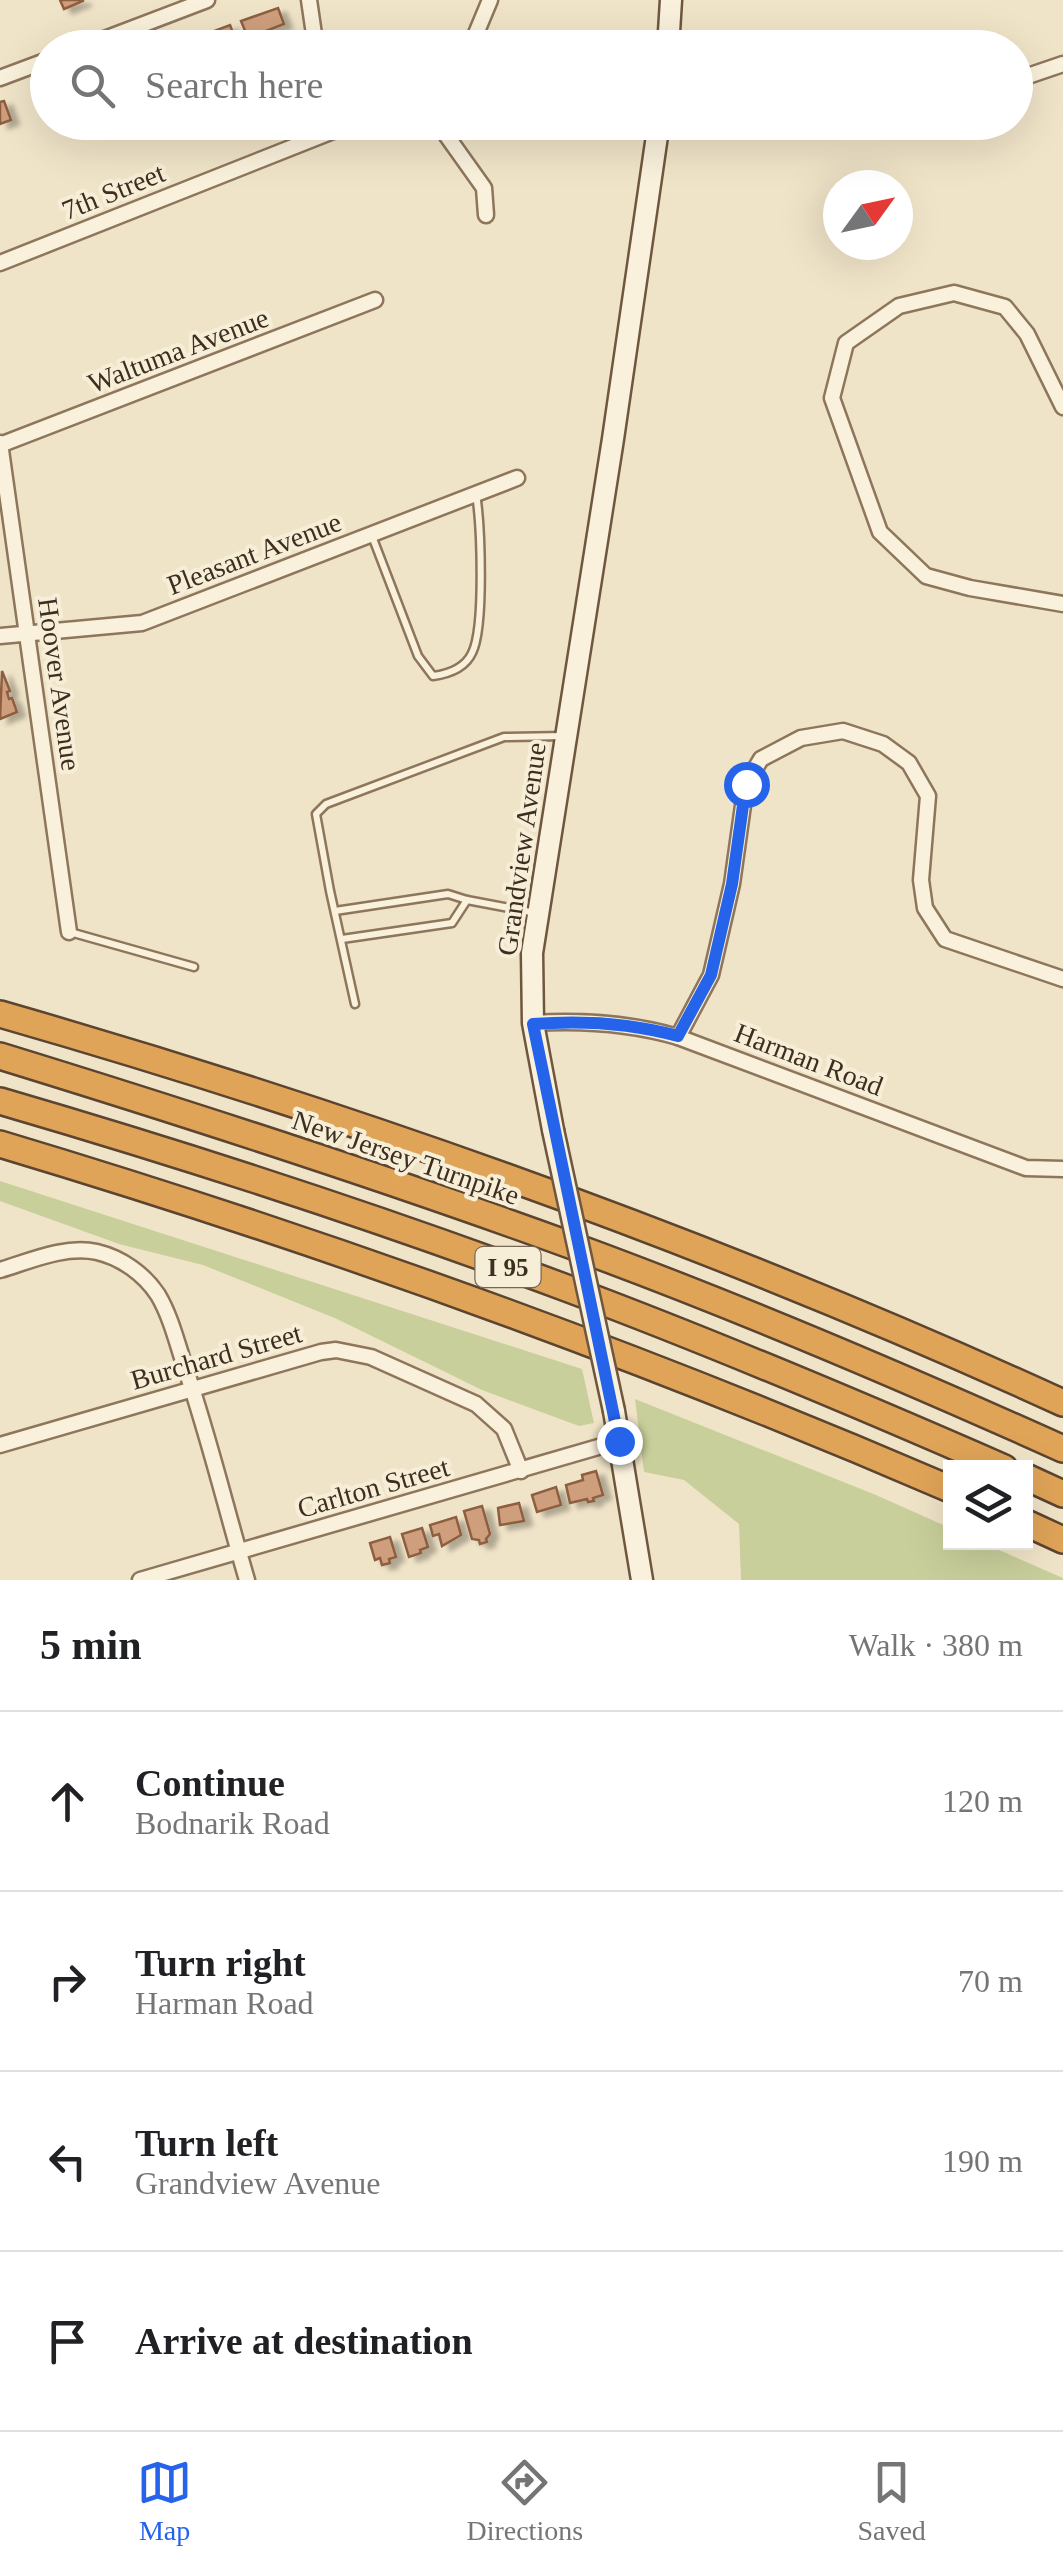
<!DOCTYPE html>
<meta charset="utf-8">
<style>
body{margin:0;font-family:Georgia,serif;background:#f2f2f2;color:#202124}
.controls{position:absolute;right:30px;bottom:30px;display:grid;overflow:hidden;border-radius:0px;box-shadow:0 10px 40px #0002}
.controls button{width:90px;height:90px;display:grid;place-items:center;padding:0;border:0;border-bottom:2px solid #e0e0e0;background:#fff;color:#202124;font:50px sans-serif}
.compass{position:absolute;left:823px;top:170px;width:90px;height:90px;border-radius:50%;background:#fff;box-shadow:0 10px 40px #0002;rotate:57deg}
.stop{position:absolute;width:30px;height:30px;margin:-22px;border:8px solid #2563eb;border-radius:50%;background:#fff}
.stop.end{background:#2563eb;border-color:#fff;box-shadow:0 2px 10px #0008}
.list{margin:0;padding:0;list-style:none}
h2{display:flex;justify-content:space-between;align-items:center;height:130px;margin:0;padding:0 40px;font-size:42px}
h2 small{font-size:32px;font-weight:400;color:#757577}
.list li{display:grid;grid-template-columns:65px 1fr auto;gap:30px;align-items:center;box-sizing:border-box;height:180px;padding:0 40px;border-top:2px solid #e0e0e0}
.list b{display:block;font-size:38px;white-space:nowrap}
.list p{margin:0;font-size:32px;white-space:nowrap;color:#757577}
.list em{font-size:32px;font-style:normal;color:#757577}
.icon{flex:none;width:55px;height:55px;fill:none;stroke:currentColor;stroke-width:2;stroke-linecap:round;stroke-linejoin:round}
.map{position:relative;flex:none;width:1063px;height:1580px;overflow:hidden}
.search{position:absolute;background:#fff;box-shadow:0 10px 40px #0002;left:30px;right:30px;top:30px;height:110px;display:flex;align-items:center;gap:25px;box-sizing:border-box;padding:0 35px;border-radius:55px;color:#757577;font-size:38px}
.sheet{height:850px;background:#fff}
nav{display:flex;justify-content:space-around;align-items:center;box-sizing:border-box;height:140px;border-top:2px solid #e0e0e0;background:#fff;font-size:28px;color:#757577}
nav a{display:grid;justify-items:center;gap:5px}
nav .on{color:#2563eb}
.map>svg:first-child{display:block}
</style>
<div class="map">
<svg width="1063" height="1580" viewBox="0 0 1063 1580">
<defs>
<filter id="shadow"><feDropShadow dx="8" dy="4.5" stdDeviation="2.5" flood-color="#0004"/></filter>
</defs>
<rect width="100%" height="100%" fill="#f0e4c8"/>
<!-- green -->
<g fill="#c9cf9b">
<polygon points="0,1181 582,1369 594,1423 579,1426 482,1390 337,1319 203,1265 119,1244 0,1201"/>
<polygon points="635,1399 876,1495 950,1528 950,1542 983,1543 1063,1578 1063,1580 741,1580 739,1524 684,1480 644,1472"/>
</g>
<!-- building -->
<g fill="#cf9f7d" stroke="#8d5f41" stroke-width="2.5" filter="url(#shadow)">
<polygon points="60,0 83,0 83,1 64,9"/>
<polygon points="278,8 284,24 248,38 241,21"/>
<polygon points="230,25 236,41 213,48 209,33"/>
<polygon points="197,37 201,48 180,48 178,44"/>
<polygon points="4,101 11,120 0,124 0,102"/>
<polygon points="2,671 10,691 7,692 9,699 12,698 17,712 0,719"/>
<polygon points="596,1471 603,1495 593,1498 594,1501 588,1502 587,1499 570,1503 566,1485 583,1480 582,1475"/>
<polygon points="556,1487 561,1505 537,1512 532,1495"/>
<polygon points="519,1503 524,1521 500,1525 498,1508"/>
<polygon points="482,1506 490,1534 486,1539 487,1542 480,1544 479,1540 472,1539 464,1511"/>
<polygon points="456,1517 461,1535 442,1546 439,1534 433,1536 430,1525"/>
<polygon points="422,1528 428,1547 420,1550 421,1553 409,1557 402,1534"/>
<polygon points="390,1537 396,1557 389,1559 390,1563 382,1565 380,1558 375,1560 370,1543"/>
</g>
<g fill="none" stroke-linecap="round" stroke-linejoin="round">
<defs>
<g id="lane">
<path d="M372 536 418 656 433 676C448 674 465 668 472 653 485 627 481 525 476 494"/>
<polyline points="335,911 448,894 467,900 536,913"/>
<polyline points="70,932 194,967"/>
<polyline points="342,939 452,923 467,900"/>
<polyline points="355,1004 330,891 316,814 326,804 504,737 565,736"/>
</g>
<g id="street">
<polyline points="309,0 316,48"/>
<polyline points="81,48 207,0"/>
<polyline points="470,48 490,0"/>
<polyline points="0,78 48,60"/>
<polyline points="1016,80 1063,64"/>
<polyline points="437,122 484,188 486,215"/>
<polyline points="0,263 356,122"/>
<polyline points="1063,407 1027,334 1005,307 954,293 899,306 846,343 832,398 880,532 926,576 970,588 1063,604"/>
<polyline points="0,443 69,932"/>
<polyline points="0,445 375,300"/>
<polyline points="0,636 142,623 517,478"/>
<path d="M533 1023C583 1020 630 1023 678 1037L1026 1168 1063 1169"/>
<polyline points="678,1037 711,975 732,884 746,784 761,759 801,738 843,731 883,744 909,763 928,796 921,880 925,908 945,939 1063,979"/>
<path d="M0 1270C30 1261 65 1245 97 1252 122 1258 144 1274 158 1295 171 1317 177 1343 185 1367 209 1437 226 1509 247 1580"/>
<polyline points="0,1445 321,1352 336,1350 371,1357 476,1404 504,1429 521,1471"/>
<polyline points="140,1580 619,1441"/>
</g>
<g id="secondary">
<polyline points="668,48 671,0"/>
<polyline points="553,1130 533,1023 532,953 613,439 659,122"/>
<polyline points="614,1411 642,1580"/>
</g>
<g id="highway">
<path d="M0 1014C362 1118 720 1246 1063 1403"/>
<path d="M0 1056C195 1116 390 1179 581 1249 744 1309 905 1378 1063 1449"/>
<path d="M0 1101C192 1157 382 1219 569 1289 716 1344 860 1405 1004 1468"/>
<path d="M0 1144C324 1241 639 1355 950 1489"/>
<polyline points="1026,1477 1063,1494"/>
<polyline points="1026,1523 1063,1540"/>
</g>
</defs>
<!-- lane casing -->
<use href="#lane" stroke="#8d765c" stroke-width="11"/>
<!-- street casing -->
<use href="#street" stroke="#8d765c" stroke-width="19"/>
<!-- secondary casing -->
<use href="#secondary" stroke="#6f573f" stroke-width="25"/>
<!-- highway casing -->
<use href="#highway" stroke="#5b4430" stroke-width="30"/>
<!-- lane -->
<use href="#lane" stroke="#faf1dc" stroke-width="6"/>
<!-- street -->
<use href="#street" stroke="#faf1dc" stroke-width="14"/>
<!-- secondary -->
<use href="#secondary" stroke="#faf1dc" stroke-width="20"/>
<!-- highway -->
<use href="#highway" stroke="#e0a458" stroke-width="25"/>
<defs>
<polyline id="secondary-bridge" points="553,1130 614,1411"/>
</defs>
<!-- secondary-bridge casing -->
<use href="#secondary-bridge" stroke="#6f573f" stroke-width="25" stroke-linecap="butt"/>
<!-- secondary-bridge -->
<use href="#secondary-bridge" stroke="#faf1dc" stroke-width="20"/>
</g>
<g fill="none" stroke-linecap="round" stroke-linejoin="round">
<!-- route -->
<path stroke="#2563eb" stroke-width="12" d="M619 1441 533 1024C583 1020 630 1023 678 1036L711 975 732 884 746 784"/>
</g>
<g text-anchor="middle" stroke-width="8" stroke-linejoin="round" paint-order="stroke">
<!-- shield labels -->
<rect fill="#f7eed8" stroke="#756857" stroke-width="2.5" x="475.5" y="1247" width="65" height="40" rx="8"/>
<g font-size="25" font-weight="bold" fill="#3d2e20">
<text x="508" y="1276">I 95</text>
</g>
<!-- street labels -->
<g font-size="28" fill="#3d2e20" stroke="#f7eed8">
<text transform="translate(113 191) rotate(-22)" y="10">7th Street</text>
<text transform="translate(178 350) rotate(-21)" y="10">Waltuma Avenue</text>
<text transform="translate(254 553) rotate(-21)" y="10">Pleasant Avenue</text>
<text transform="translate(60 684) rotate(82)" y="10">Hoover Avenue</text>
<text transform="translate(521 849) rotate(-82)" y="10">Grandview Avenue</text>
<text transform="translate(809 1059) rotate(21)" y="10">Harman Road</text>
<text transform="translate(406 1157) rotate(19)" y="10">New Jersey Turnpike</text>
<text transform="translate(216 1356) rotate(-16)" y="10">Burchard Street</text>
<text transform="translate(373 1487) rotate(-16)" y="10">Carlton Street</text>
</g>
</g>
</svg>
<div class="controls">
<button><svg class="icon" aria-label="layers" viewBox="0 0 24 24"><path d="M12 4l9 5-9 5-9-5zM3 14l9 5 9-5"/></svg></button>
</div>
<svg class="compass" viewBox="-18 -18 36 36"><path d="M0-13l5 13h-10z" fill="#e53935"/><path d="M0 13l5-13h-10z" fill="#757577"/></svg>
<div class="stop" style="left:746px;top:784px"></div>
<div class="stop end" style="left:619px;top:1441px"></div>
<div class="search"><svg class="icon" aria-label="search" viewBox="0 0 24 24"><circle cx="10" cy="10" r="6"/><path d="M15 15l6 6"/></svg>Search here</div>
</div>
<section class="sheet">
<h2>5 min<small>Walk · 380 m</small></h2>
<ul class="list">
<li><svg class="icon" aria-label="ahead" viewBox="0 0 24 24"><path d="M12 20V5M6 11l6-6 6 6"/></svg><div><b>Continue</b><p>Bodnarik Road</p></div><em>120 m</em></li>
<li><svg class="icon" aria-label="right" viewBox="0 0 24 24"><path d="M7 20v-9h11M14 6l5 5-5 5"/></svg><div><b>Turn right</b><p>Harman Road</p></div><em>70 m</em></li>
<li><svg class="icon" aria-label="left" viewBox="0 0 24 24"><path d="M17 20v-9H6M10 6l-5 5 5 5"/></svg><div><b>Turn left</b><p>Grandview Avenue</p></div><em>190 m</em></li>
<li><svg class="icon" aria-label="arrive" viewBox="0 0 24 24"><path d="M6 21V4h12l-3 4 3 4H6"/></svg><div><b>Arrive at destination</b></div></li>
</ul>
</section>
<nav>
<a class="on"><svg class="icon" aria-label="map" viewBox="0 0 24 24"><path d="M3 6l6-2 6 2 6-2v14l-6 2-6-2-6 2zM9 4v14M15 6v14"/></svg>Map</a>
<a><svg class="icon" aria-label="directions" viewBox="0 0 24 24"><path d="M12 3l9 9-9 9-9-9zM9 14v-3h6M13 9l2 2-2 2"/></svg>Directions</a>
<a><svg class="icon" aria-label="saved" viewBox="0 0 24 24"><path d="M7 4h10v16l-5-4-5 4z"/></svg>Saved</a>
</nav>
